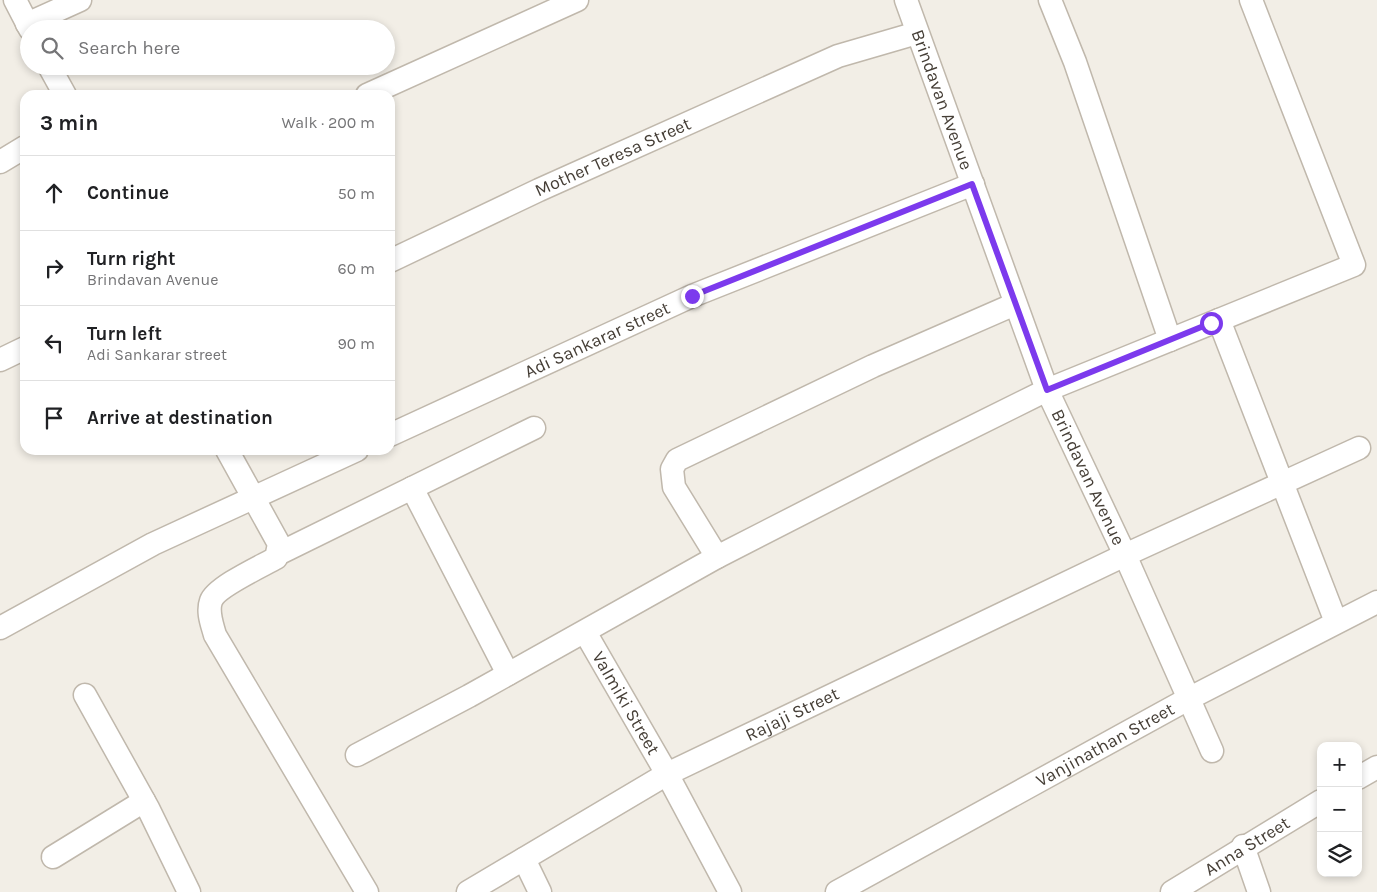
<!DOCTYPE html>
<meta charset="utf-8">
<style>
body{margin:0;font-family:Karla,sans-serif;background:#f6f6f6;color:#202124}
.controls{position:absolute;right:15px;bottom:15px;display:grid;overflow:hidden;border-radius:10px;box-shadow:0 2px 8px #0003}
.controls button{width:45px;height:45px;display:grid;place-items:center;padding:0;border:0;border-bottom:1px solid #e0e0e0;background:#fff;color:#202124;font:25px sans-serif}
.stop{position:absolute;width:15px;height:15px;margin:-11px;border:4px solid #7c3aed;border-radius:50%;background:#fff}
.stop.end{background:#7c3aed;border-color:#fff;box-shadow:0 1px 5px #0008}
.list{margin:0;padding:0;list-style:none}
h2{display:flex;justify-content:space-between;align-items:center;height:65px;margin:0;padding:0 20px;font-size:21px}
h2 small{font-size:16px;font-weight:400;color:#757577}
.list li{display:grid;grid-template-columns:32px 1fr auto;gap:15px;align-items:center;box-sizing:border-box;height:75px;padding:0 20px;border-top:1px solid #e0e0e0}
.list b{display:block;font-size:19px;white-space:nowrap}
.list p{margin:0;font-size:16px;white-space:nowrap;color:#757577}
.list em{font-size:16px;font-style:normal;color:#757577}
.icon{flex:none;width:28px;height:28px;fill:none;stroke:currentColor;stroke-width:2;stroke-linecap:round;stroke-linejoin:round}
.map{position:relative;flex:none;width:1377px;height:892px;overflow:hidden}
.search{position:absolute;background:#fff;box-shadow:0 2px 8px #0003;left:20px;top:20px;width:375px;height:55px;display:flex;align-items:center;gap:12px;box-sizing:border-box;padding:0 18px;border-radius:28px;color:#757577;font-size:19px}
.panel{position:absolute;background:#fff;box-shadow:0 2px 8px #0003;left:20px;top:90px;width:375px;height:365px;border-radius:15px}
.map>svg:first-child{display:block}
</style>
<div class="map">
<svg width="1377" height="892" viewBox="0 0 1377 892">
<rect width="100%" height="100%" fill="#f2eee6"/>
<g fill="none" stroke-linecap="round" stroke-linejoin="round">
<defs>
<g id="street">
<polyline points="15,0 30,29"/>
<path id="s1" d="M906 0 1047 390 1125 555 1212 751"/>
<polyline points="1050,0 1075,62 1170,340"/>
<polyline points="27,24 80,0"/>
<polyline points="49,66 65,95"/>
<polyline points="367,95 577,0"/>
<polyline points="0,162 25,147"/>
<path id="s2" d="M390 261 539 190 838 56 917 33"/>
<polyline points="1219,320 1336,622"/>
<polyline points="0,360 25,348"/>
<path id="s3" d="M390 435 692 296 973 184"/>
<path d="M227 450 279 544 276 558C262 566 216 587 211 601 207 612 212 624 215 635L367 892"/>
<polyline points="412,488 508,674"/>
<polyline points="278,554 534,428"/>
<polyline points="717,557 674,487 672,469 677,460 873,366 1015,304"/>
<polyline points="0,628 153,544 357,450"/>
<path id="s4" d="M585 632 667 774 730 892"/>
<polyline points="85,695 148,808 189,892"/>
<polyline points="357,755 469,696 717,557 928,449 1047,390 1354,265 1251,0"/>
<polyline points="1358,778 1377,767"/>
<polyline points="1243,846 1259,892"/>
<polyline points="53,857 144,801"/>
<polyline points="524,859 540,892"/>
<path id="s5" d="M468 892 667 774 1125 555 1359 448"/>
<path id="s6" d="M837 892 1188 699 1377 602"/>
<path id="s7" d="M1172 892 1321 801"/>
</g>
</defs>
<!-- street casing -->
<use href="#street" stroke="#c0b8ac" stroke-width="25"/>
<!-- street -->
<use href="#street" stroke="#fff" stroke-width="22"/>
</g>
<g fill="none" stroke-linecap="round" stroke-linejoin="round">
<!-- route -->
<polyline stroke="#7c3aed" stroke-width="6" points="692,296 972,184 1047,390 1211,323"/>
</g>
<g text-anchor="middle" stroke-width="4" stroke-linejoin="round" paint-order="stroke">
<!-- street labels -->
<g font-size="18" fill="#453e36" stroke="#fff">
<text dy="6" stroke="none"><textPath href="#s1" startOffset="106">Brindavan Avenue</textPath></text>
<text dy="6" stroke="none"><textPath href="#s2" startOffset="246">Mother Teresa Street</textPath></text>
<text dy="6" stroke="none"><textPath href="#s3" startOffset="228">Adi Sankarar street</textPath></text>
<text dy="6" stroke="none"><textPath href="#s1" startOffset="511">Brindavan Avenue</textPath></text>
<text dy="6" stroke="none"><textPath href="#s4" startOffset="82">Valmiki Street</textPath></text>
<text dy="6" stroke="none"><textPath href="#s5" startOffset="370">Rajaji Street</textPath></text>
<text dy="6" stroke="none"><textPath href="#s6" startOffset="306">Vanjinathan Street</textPath></text>
<text dy="6" stroke="none"><textPath href="#s7" startOffset="88">Anna Street</textPath></text>
</g>
</g>
</svg>
<div class="controls">
<button>+</button>
<button>−</button>
<button><svg class="icon" aria-label="layers" viewBox="0 0 24 24"><path d="M12 4l9 5-9 5-9-5zM3 14l9 5 9-5"/></svg></button>
</div>
<div class="stop" style="left:1211px;top:323px"></div>
<div class="stop end" style="left:692px;top:296px"></div>
<div class="search"><svg class="icon" aria-label="search" viewBox="0 0 24 24"><circle cx="10" cy="10" r="6"/><path d="M15 15l6 6"/></svg>Search here</div>
<section class="panel">
<h2>3 min<small>Walk · 200 m</small></h2>
<ul class="list">
<li><svg class="icon" aria-label="ahead" viewBox="0 0 24 24"><path d="M12 20V5M6 11l6-6 6 6"/></svg><div><b>Continue</b></div><em>50 m</em></li>
<li><svg class="icon" aria-label="right" viewBox="0 0 24 24"><path d="M7 20v-9h11M14 6l5 5-5 5"/></svg><div><b>Turn right</b><p>Brindavan Avenue</p></div><em>60 m</em></li>
<li><svg class="icon" aria-label="left" viewBox="0 0 24 24"><path d="M17 20v-9H6M10 6l-5 5 5 5"/></svg><div><b>Turn left</b><p>Adi Sankarar street</p></div><em>90 m</em></li>
<li><svg class="icon" aria-label="arrive" viewBox="0 0 24 24"><path d="M6 21V4h12l-3 4 3 4H6"/></svg><div><b>Arrive at destination</b></div></li>
</ul>
</section>
</div>
